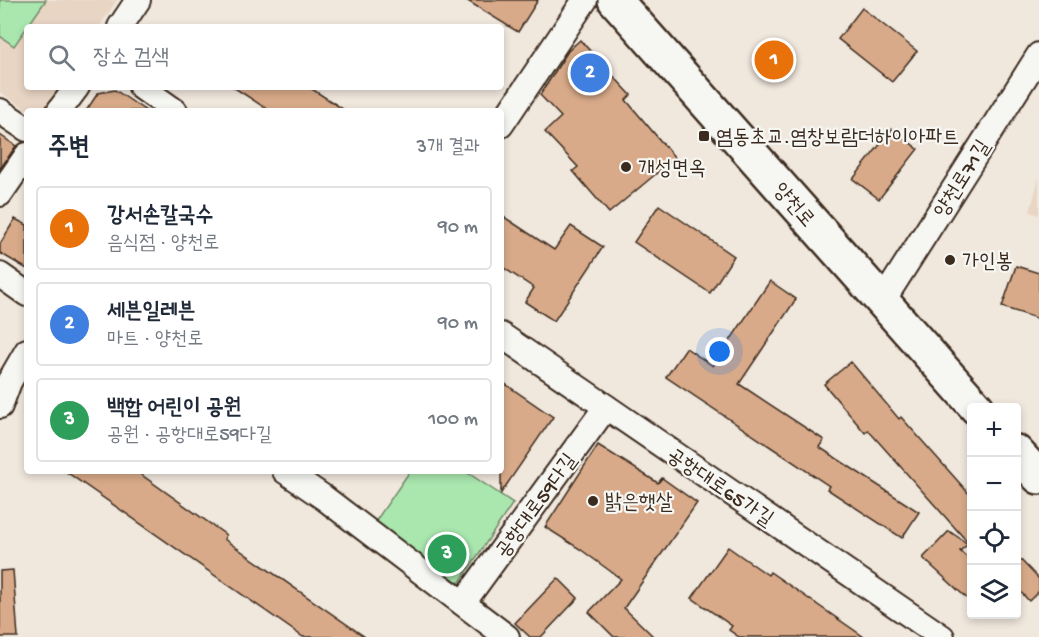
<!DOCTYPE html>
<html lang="ko">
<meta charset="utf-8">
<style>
body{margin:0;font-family:"Gochi Hand","Poor Story",sans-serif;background:#f6f6f7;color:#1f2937}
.controls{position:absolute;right:18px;bottom:18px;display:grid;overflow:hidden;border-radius:6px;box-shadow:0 3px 9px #0003}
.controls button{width:54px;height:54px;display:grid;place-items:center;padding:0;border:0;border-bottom:2px solid #e0e1e3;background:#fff;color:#1f2937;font:30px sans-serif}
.you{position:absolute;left:720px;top:352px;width:21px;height:21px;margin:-15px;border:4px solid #fff;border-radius:50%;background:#1a73e8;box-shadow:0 0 0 9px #1a73e833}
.badge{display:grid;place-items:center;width:39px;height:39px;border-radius:50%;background:#7c3aed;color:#fff;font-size:20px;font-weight:700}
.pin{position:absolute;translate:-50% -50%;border:3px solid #fff;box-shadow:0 2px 6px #0006}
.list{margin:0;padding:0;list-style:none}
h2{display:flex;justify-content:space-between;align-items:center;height:78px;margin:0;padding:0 24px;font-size:26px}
h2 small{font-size:20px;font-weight:400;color:#747a83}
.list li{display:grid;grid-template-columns:39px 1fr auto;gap:18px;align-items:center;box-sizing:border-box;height:84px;margin:0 12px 12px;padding:0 12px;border:2px solid #e0e1e3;border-radius:6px}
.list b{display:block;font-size:22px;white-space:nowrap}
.list p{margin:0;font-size:20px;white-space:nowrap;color:#747a83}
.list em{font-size:20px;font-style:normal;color:#747a83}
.icon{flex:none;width:33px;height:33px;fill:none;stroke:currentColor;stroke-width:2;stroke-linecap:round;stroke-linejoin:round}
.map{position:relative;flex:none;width:1039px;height:637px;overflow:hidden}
.search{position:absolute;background:#fff;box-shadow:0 3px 9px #0003;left:24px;top:24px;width:480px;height:66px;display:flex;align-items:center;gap:15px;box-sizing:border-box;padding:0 21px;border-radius:6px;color:#747a83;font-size:22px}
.panel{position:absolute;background:#fff;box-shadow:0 3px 9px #0003;left:24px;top:108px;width:480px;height:366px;border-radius:6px}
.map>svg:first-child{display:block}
</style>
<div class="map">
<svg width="1039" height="637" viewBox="0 0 1039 637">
<rect width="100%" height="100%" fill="#f0e7dd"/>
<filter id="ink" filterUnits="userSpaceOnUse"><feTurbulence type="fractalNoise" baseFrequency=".0167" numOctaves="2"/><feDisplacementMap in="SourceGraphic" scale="12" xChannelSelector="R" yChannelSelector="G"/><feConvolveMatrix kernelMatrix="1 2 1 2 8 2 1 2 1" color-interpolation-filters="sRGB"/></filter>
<g filter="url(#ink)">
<!-- built -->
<g fill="#e9d5c4">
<polygon points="0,0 117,0 99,27 27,27 27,87 60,87 45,111 29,111 0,92"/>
<polygon points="1039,178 1039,215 1030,212"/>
</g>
<!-- green -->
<g fill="#a9e7af" stroke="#728866" stroke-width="1.5">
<polygon points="0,0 46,0 14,46 0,36"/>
<polygon points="410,471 465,471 513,503 459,583 373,525"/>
</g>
<!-- building -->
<g fill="#d8aa89" stroke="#3b2a1e" stroke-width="1.5">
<polygon points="466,0 538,0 518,32"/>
<polygon points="862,8 917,51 892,82 838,39"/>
<polygon points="580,40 631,95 626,100 675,158 609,213 573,171 578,167 545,132 561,117 540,95 568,51"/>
<polygon points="233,87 309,87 346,111 270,111"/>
<polygon points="115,90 146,111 86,111 98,93"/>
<polygon points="892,129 918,149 879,199 853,179"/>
<polygon points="0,135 16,146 0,169"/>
<polygon points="659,205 734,256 710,293 634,242"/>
<polygon points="501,215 554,250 571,226 603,247 554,321 525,302 534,288 501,266"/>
<polygon points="15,219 27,225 27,269 0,253 0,244"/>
<polygon points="1016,266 1039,273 1039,319 1002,307"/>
<polygon points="770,281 796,299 739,384 824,440 819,447 919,512 902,538 827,489 829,486 666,377 686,348 713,366"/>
<polygon points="851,362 899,419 901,417 972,497 972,547 868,430 865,433 824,384"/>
<polygon points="501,381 553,417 501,493"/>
<polygon points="598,445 658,483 662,478 697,503 624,608 654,637 614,637 589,612 621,579 580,549 545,527"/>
<polygon points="65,471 136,471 226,535 224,539 365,637 303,637"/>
<polygon points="949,531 968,544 960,551 972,562 972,603 923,558"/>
<polygon points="728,547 768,575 770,572 864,637 739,637 729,630 732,626 692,598"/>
<polygon points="1017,556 1039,579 1039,591 1029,601 1017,588"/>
<polygon points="13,570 18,637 0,637 0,571"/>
<polygon points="558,578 578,598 541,637 530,637 515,623"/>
</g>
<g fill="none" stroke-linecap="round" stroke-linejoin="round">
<defs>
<g id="minor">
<polyline points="120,27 138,0"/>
<polyline points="141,87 175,111"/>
<polyline points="0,111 27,129"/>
<polyline points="59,111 77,87"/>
<polyline points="501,125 585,0"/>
<polyline points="0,194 27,155"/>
<polyline points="0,275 27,294"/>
<polyline points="882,302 1039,55"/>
<polyline points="501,335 942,637"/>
<polyline points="0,406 9,382 27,351"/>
<polyline points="285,471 323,497 507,637"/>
<polyline points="463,603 606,407"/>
</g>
<g id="secondary">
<polyline points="615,0 977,408"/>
<polyline points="1016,452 1039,477"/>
</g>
</defs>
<!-- minor casing -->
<use href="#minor" stroke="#3b2a1e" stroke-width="28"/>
<!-- secondary casing -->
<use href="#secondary" stroke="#3b2a1e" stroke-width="38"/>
<!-- minor -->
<use href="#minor" stroke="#f6f6f2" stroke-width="24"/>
<!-- secondary -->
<use href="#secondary" stroke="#f6f6f2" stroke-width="33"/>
</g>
</g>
<!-- markers -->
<g fill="#3b2a1e" stroke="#f6f6f2" stroke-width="2">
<rect x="698" y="130" width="12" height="12" rx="3"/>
<circle cx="626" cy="167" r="6"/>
<circle cx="950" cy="260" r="6"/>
<circle cx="593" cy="501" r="6"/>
</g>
<g text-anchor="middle" stroke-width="4.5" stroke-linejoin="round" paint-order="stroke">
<!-- poi labels -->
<g font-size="21" fill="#3b2a1e" stroke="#f6f6f2" text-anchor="start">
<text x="716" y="143">염동초교.염창보람더하이아파트</text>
<text x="638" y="174">개성면옥</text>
<text x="962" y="267">가인봉</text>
<text x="605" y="508">밝은햇살</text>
</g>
<!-- street labels -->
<g font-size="21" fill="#3b2a1e" stroke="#f6f6f2">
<text transform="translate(961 178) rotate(-58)" y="7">양천로71길</text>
<text transform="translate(795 204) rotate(49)" y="7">양천로</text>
<text transform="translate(721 486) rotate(34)" y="7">공항대로65가길</text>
<text transform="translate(535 505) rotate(-54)" y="7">공항대로59다길</text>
</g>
</g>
</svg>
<div class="controls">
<button>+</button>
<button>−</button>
<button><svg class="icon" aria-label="locate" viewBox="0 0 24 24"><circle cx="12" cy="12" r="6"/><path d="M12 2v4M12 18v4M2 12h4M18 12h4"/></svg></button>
<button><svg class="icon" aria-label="layers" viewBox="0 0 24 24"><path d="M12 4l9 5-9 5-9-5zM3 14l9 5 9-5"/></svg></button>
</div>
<div class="you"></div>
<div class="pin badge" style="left:774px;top:60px;background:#e8710a">1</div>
<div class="pin badge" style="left:590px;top:73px;background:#3f7fe0">2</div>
<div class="pin badge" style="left:447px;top:554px;background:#2e9e5b">3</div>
<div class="search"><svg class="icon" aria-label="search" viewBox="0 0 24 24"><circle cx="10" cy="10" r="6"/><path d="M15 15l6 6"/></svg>장소 검색</div>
<section class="panel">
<h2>주변<small>3개 결과</small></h2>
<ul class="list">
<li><span class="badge" style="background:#e8710a">1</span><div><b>강서손칼국수</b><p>음식점 · 양천로</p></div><em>90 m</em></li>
<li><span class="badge" style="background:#3f7fe0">2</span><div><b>세븐일레븐</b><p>마트 · 양천로</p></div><em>90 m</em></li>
<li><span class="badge" style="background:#2e9e5b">3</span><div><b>백합 어린이 공원</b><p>공원 · 공항대로59다길</p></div><em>100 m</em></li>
</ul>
</section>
</div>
